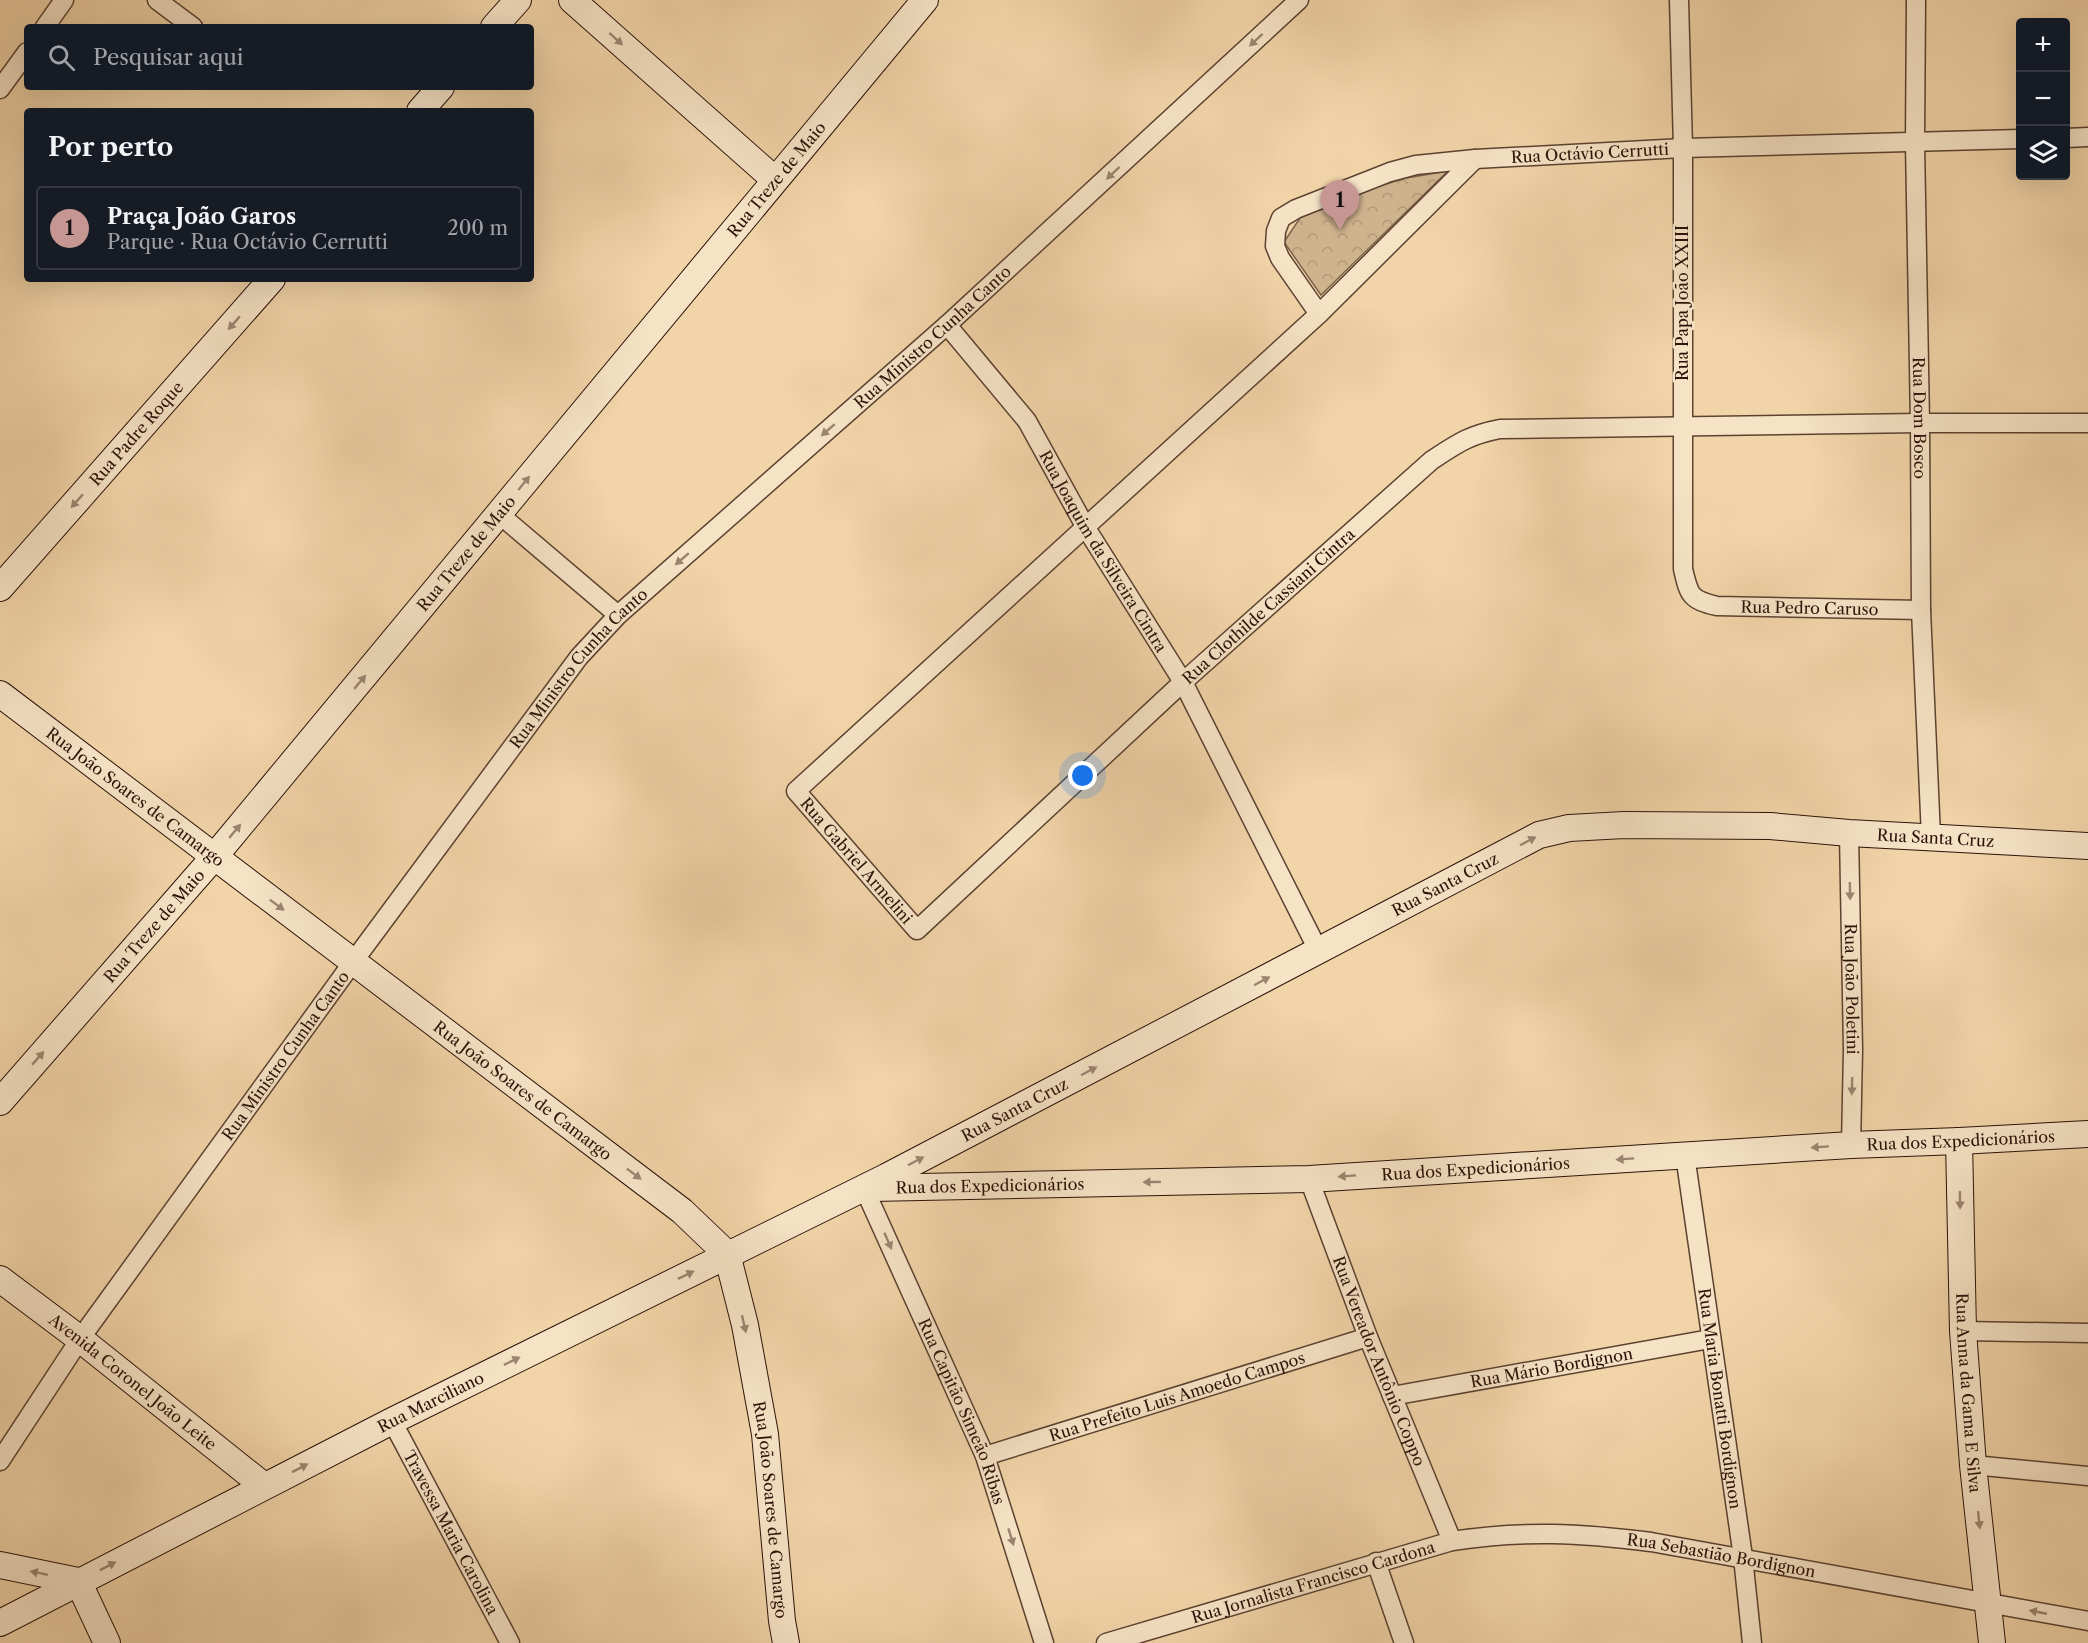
<!DOCTYPE html>
<html lang="pt">
<meta charset="utf-8">
<style>
body{margin:0;font-family:"Libre Caslon Text",serif;background:#242831;color:#f1f3f6}
.controls{position:absolute;right:18px;top:18px;display:grid;overflow:hidden;border-radius:6px;box-shadow:0 6px 24px #0002}
.controls button{width:54px;height:54px;display:grid;place-items:center;padding:0;border:0;border-bottom:2px solid #363941;background:#171b24;color:#f1f3f6;font:30px sans-serif}
.you{position:absolute;left:1083px;top:776px;width:21px;height:21px;margin:-15px;border:4px solid #fff;border-radius:50%;background:#1a73e8;box-shadow:0 0 0 9px #1a73e833}
.badge{display:grid;place-items:center;width:39px;height:39px;border-radius:50%;background:#c59692;color:#111;font-size:20px;font-weight:700}
.pin{position:absolute;translate:-50% -50px;filter:drop-shadow(0 2px 3px #0008)}
.pin::after{content:'';position:absolute;top:32px;width:21px;height:18px;background:inherit;clip-path:polygon(0 0,100% 0,50% 100%)}
.list{margin:0;padding:0;list-style:none}
h2{display:flex;justify-content:space-between;align-items:center;height:78px;margin:0;padding:0 24px;font-size:26px}
h2 small{font-size:20px;font-weight:400;color:#9ea1a6}
.list li{display:grid;grid-template-columns:39px 1fr auto;gap:18px;align-items:center;box-sizing:border-box;height:84px;margin:0 12px 12px;padding:0 12px;border:2px solid #363941;border-radius:6px}
.list b{display:block;font-size:22px;white-space:nowrap}
.list p{margin:0;font-size:20px;white-space:nowrap;color:#9ea1a6}
.list em{font-size:20px;font-style:normal;color:#9ea1a6}
.icon{flex:none;width:33px;height:33px;fill:none;stroke:currentColor;stroke-width:2;stroke-linecap:round;stroke-linejoin:round}
.map{position:relative;flex:none;width:2088px;height:1643px;overflow:hidden}
.search{position:absolute;background:#171b24;box-shadow:0 6px 24px #0002;left:24px;top:24px;width:510px;height:66px;display:flex;align-items:center;gap:15px;box-sizing:border-box;padding:0 21px;border-radius:6px;color:#9ea1a6;font-size:22px}
.panel{position:absolute;background:#171b24;box-shadow:0 6px 24px #0002;left:24px;top:108px;width:510px;height:174px;border-radius:6px}
.map>svg:first-child{display:block}
</style>
<div class="map">
<svg width="2088" height="1643" viewBox="0 0 2088 1643">
<defs>
<pattern id="park-crowns" width="20" height="18" patternUnits="userSpaceOnUse" patternTransform="scale(1.5)"><rect width="20" height="18" fill="#cfb38d"/><path d="M2 6a3 3 0 1 1 6 0M12 15a3 3 0 1 1 6 0" fill="none" stroke="#b29978"/></pattern>
</defs>
<rect width="100%" height="100%" fill="#f1d4a8"/>
<filter id="stains"><feTurbulence type="fractalNoise" baseFrequency=".00333" numOctaves="4"/><feColorMatrix values="0 0 0 0 .2 0 0 0 0 .09 0 0 0 0 .02 0 0 0 .5 -.17"/></filter>
<radialGradient id="worn" r=".72"><stop offset=".6" stop-color="#630" stop-opacity="0"/><stop offset="1" stop-color="#630" stop-opacity=".3"/></radialGradient>
<!-- park -->
<polygon fill="url(#park-crowns)" stroke="#7d624b" stroke-width="1.5" points="1448,171 1321,295 1284,242 1300,218 1346,196 1406,178"/>
<g fill="none" stroke-linecap="round" stroke-linejoin="round">
<defs>
<g id="street">
<polyline points="157,0 193,27"/>
<path id="s1" d="M1679 0 1683 148V569C1689 595 1690 600 1717 606L1921 610"/>
<path id="s2" d="M1916 0 1915 143 1920 423 1921 610 1931 837"/>
<polyline points="45,27 64,0"/>
<polyline points="0,89 27,52"/>
<polyline points="2066,138 2088,137"/>
<path id="s3" d="M1475 159 1319 314 796 791 917 930 1183 682 1432 460C1458 443 1469 435 1500 429L1920 423H2088"/>
<path id="s4" d="M1319 314 1280 258 1275 246 1276 231 1281 218 1296 209 1390 172 1416 165 1475 159 1683 148 2020 139"/>
<path id="s5" d="M947 325 1027 421 1086 528 1183 682 1319 952"/>
<polyline points="499,514 618,615"/>
<path id="s6" d="M1849 833 1853 1050 1851 1145"/>
<path id="s7" d="M1685 1155 1743 1557 1752 1643"/>
<path id="s8" d="M1309 1179 1368 1337 1452 1541"/>
<path id="s9" d="M864 1188 985 1456 1044 1643"/>
<polyline points="1963,1331 2088,1333"/>
<path id="s10" d="M1392 1396 1710 1339"/>
<path id="s11" d="M392 1421 510 1643"/>
<path id="s12" d="M985 1456 1368 1337"/>
<path id="s13" d="M0 1461 80 1339 353 962 579 657 618 615 947 325 1299 0"/>
<polyline points="1973,1465 2088,1476"/>
<polyline points="1376,1562 1404,1643"/>
<path id="s14" d="M1106 1643 1452 1541C1524 1530 1580 1533 1651 1542L2088 1621"/>
</g>
<g id="secondary">
<polyline points="572,0 774,179"/>
<polyline points="494,27 518,0"/>
<polyline points="420,111 441,87"/>
<path id="s15" d="M0 588 272 279"/>
<path id="s16" d="M0 694 682 1211 727 1254 745 1325 765 1434 782 1621 786 1643"/>
<path id="s17" d="M0 1102 214 857 925 0"/>
<path id="s18" d="M1959 1141 1963 1331 1973 1465 1992 1643"/>
<path id="s19" d="M872 1188 1309 1179 1851 1145 1959 1141 2088 1134"/>
<path id="s20" d="M0 1279 80 1339 264 1486"/>
<polyline points="0,1565 78,1581 107,1643"/>
<path id="s21" d="M0 1623 392 1421 886 1177 1539 835 1569 828 1624 825 1770 826 1849 833 2088 846"/>
</g>
</defs>
<!-- street casing -->
<use href="#street" stroke="#5c4231" stroke-width="21"/>
<!-- secondary casing -->
<use href="#secondary" stroke="#2b1209" stroke-width="28"/>
<!-- street -->
<use href="#street" stroke="#f6e3c6" stroke-width="18"/>
<!-- secondary -->
<use href="#secondary" stroke="#f6e3c6" stroke-width="26"/>
</g>
<!-- one-way arrows -->
<defs><path id="oneway-solid" d="M-6-.8H1V-3.2L6.5 0L1 3.2V.8H-6Z" transform="scale(1.5)"/></defs>
<g fill="#9b8571">
<use href="#oneway-solid" transform="translate(616 39) rotate(42)"/>
<use href="#oneway-solid" transform="translate(1256 40) rotate(137)"/>
<use href="#oneway-solid" transform="translate(1113 173) rotate(137)"/>
<use href="#oneway-solid" transform="translate(234 323) rotate(131)"/>
<use href="#oneway-solid" transform="translate(828 430) rotate(139)"/>
<use href="#oneway-solid" transform="translate(524 483) rotate(-51)"/>
<use href="#oneway-solid" transform="translate(77 501) rotate(131)"/>
<use href="#oneway-solid" transform="translate(682 559) rotate(139)"/>
<use href="#oneway-solid" transform="translate(360 682) rotate(-50)"/>
<use href="#oneway-solid" transform="translate(235 831) rotate(-50)"/>
<use href="#oneway-solid" transform="translate(1528 841) rotate(-28)"/>
<use href="#oneway-solid" transform="translate(1850 891) rotate(89)"/>
<use href="#oneway-solid" transform="translate(277 905) rotate(37)"/>
<use href="#oneway-solid" transform="translate(1262 981) rotate(-28)"/>
<use href="#oneway-solid" transform="translate(38 1058) rotate(-49)"/>
<use href="#oneway-solid" transform="translate(1089 1071) rotate(-28)"/>
<use href="#oneway-solid" transform="translate(1852 1086) rotate(91)"/>
<use href="#oneway-solid" transform="translate(1820 1147) rotate(176)"/>
<use href="#oneway-solid" transform="translate(1625 1159) rotate(176)"/>
<use href="#oneway-solid" transform="translate(916 1161) rotate(-28)"/>
<use href="#oneway-solid" transform="translate(634 1174) rotate(37)"/>
<use href="#oneway-solid" transform="translate(1347 1176) rotate(176)"/>
<use href="#oneway-solid" transform="translate(1152 1182) rotate(179)"/>
<use href="#oneway-solid" transform="translate(1960 1200) rotate(89)"/>
<use href="#oneway-solid" transform="translate(888 1241) rotate(66)"/>
<use href="#oneway-solid" transform="translate(686 1275) rotate(-26)"/>
<use href="#oneway-solid" transform="translate(744 1324) rotate(77)"/>
<use href="#oneway-solid" transform="translate(512 1361) rotate(-26)"/>
<use href="#oneway-solid" transform="translate(300 1468) rotate(-27)"/>
<use href="#oneway-solid" transform="translate(1979 1520) rotate(84)"/>
<use href="#oneway-solid" transform="translate(1011 1537) rotate(73)"/>
<use href="#oneway-solid" transform="translate(108 1566) rotate(-27)"/>
<use href="#oneway-solid" transform="translate(39 1573) rotate(-168)"/>
<use href="#oneway-solid" transform="translate(2038 1612) rotate(-169)"/>
</g>
<g text-anchor="middle" stroke-width="5" stroke-linejoin="round" paint-order="stroke">
<!-- street labels -->
<g font-size="16" fill="#2b1209" stroke="#f6e3c6">
<text dy="6" stroke="none"><textPath href="#s4" startOffset="430">Rua Octávio Cerrutti</textPath></text>
<text dy="6" stroke="none"><textPath href="#s17" startOffset="1206">Rua Treze de Maio</textPath></text>
<text transform="translate(1682 303) rotate(-90)" y="6">Rua Papa João XXIII</text>
<text dy="6" stroke="none"><textPath href="#s13" startOffset="1468">Rua Ministro Cunha Canto</textPath></text>
<text dy="6" stroke="none"><textPath href="#s2" startOffset="418">Rua Dom Bosco</textPath></text>
<text dy="6" stroke="none"><textPath href="#s15" startOffset="206">Rua Padre Roque</textPath></text>
<text dy="6" stroke="none"><textPath href="#s5" startOffset="276">Rua Joaquim da Silveira Cintra</textPath></text>
<text dy="6" stroke="none"><textPath href="#s17" startOffset="720">Rua Treze de Maio</textPath></text>
<text dy="6" stroke="none"><textPath href="#s3" startOffset="1590">Rua Clothilde Cassiani Cintra</textPath></text>
<text dy="6" stroke="none"><textPath href="#s1" startOffset="717">Rua Pedro Caruso</textPath></text>
<text dy="6" stroke="none"><textPath href="#s13" startOffset="982">Rua Ministro Cunha Canto</textPath></text>
<text dy="6" stroke="none"><textPath href="#s16" startOffset="170">Rua João Soares de Camargo</textPath></text>
<text dy="6" stroke="none"><textPath href="#s21" startOffset="2127">Rua Santa Cruz</textPath></text>
<text dy="6" stroke="none"><textPath href="#s3" startOffset="1020">Rua Gabriel Armelini</textPath></text>
<text dy="6" stroke="none"><textPath href="#s21" startOffset="1623">Rua Santa Cruz</textPath></text>
<text dy="6" stroke="none"><textPath href="#s17" startOffset="234">Rua Treze de Maio</textPath></text>
<text dy="6" stroke="none"><textPath href="#s6" startOffset="156">Rua João Poletini</textPath></text>
<text dy="6" stroke="none"><textPath href="#s13" startOffset="496">Rua Ministro Cunha Canto</textPath></text>
<text dy="6" stroke="none"><textPath href="#s16" startOffset="656">Rua João Soares de Camargo</textPath></text>
<text dy="6" stroke="none"><textPath href="#s21" startOffset="1137">Rua Santa Cruz</textPath></text>
<text dy="6" stroke="none"><textPath href="#s19" startOffset="1090">Rua dos Expedicionários</textPath></text>
<text dy="6" stroke="none"><textPath href="#s19" startOffset="604">Rua dos Expedicionários</textPath></text>
<text dy="6" stroke="none"><textPath href="#s19" startOffset="118">Rua dos Expedicionários</textPath></text>
<text dy="6" stroke="none"><textPath href="#s8" startOffset="195">Rua Vereador Antônio Coppo</textPath></text>
<text dy="6" stroke="none"><textPath href="#s10" startOffset="162">Rua Mário Bordignon</textPath></text>
<text dy="6" stroke="none"><textPath href="#s20" startOffset="168">Avenida Coronel João Leite</textPath></text>
<text dy="6" stroke="none"><textPath href="#s18" startOffset="252">Rua Anna da Gama E Silva</textPath></text>
<text dy="6" stroke="none"><textPath href="#s12" startOffset="201">Rua Prefeito Luis Amoedo Campos</textPath></text>
<text dy="6" stroke="none"><textPath href="#s7" startOffset="246">Rua Maria Bonatti Bordignon</textPath></text>
<text dy="6" stroke="none"><textPath href="#s21" startOffset="484">Rua Marciliano</textPath></text>
<text dy="6" stroke="none"><textPath href="#s9" startOffset="244">Rua Capitão Simeão Ribas</textPath></text>
<text dy="6" stroke="none"><textPath href="#s16" startOffset="1178">Rua João Soares de Camargo</textPath></text>
<text dy="6" stroke="none"><textPath href="#s11" startOffset="126">Travessa Maria Carolina</textPath></text>
<text dy="6" stroke="none"><textPath href="#s14" startOffset="632">Rua Sebastião Bordignon</textPath></text>
<text dy="6" stroke="none"><textPath href="#s14" startOffset="216">Rua Jornalista Francisco Cardona</textPath></text>
</g>
</g>
<rect width="100%" height="100%" filter="url(#stains)"/>
<rect width="100%" height="100%" fill="url(#worn)"/>
</svg>
<div class="controls">
<button>+</button>
<button>−</button>
<button><svg class="icon" aria-label="layers" viewBox="0 0 24 24"><path d="M12 4l9 5-9 5-9-5zM3 14l9 5 9-5"/></svg></button>
</div>
<div class="you"></div>
<div class="pin badge" style="left:1340px;top:230px">1</div>
<div class="search"><svg class="icon" aria-label="search" viewBox="0 0 24 24"><circle cx="10" cy="10" r="6"/><path d="M15 15l6 6"/></svg>Pesquisar aqui</div>
<section class="panel">
<h2>Por perto<small></small></h2>
<ul class="list">
<li><span class="badge">1</span><div><b>Praça João Garos</b><p>Parque · Rua Octávio Cerrutti</p></div><em>200 m</em></li>
</ul>
</section>
</div>
